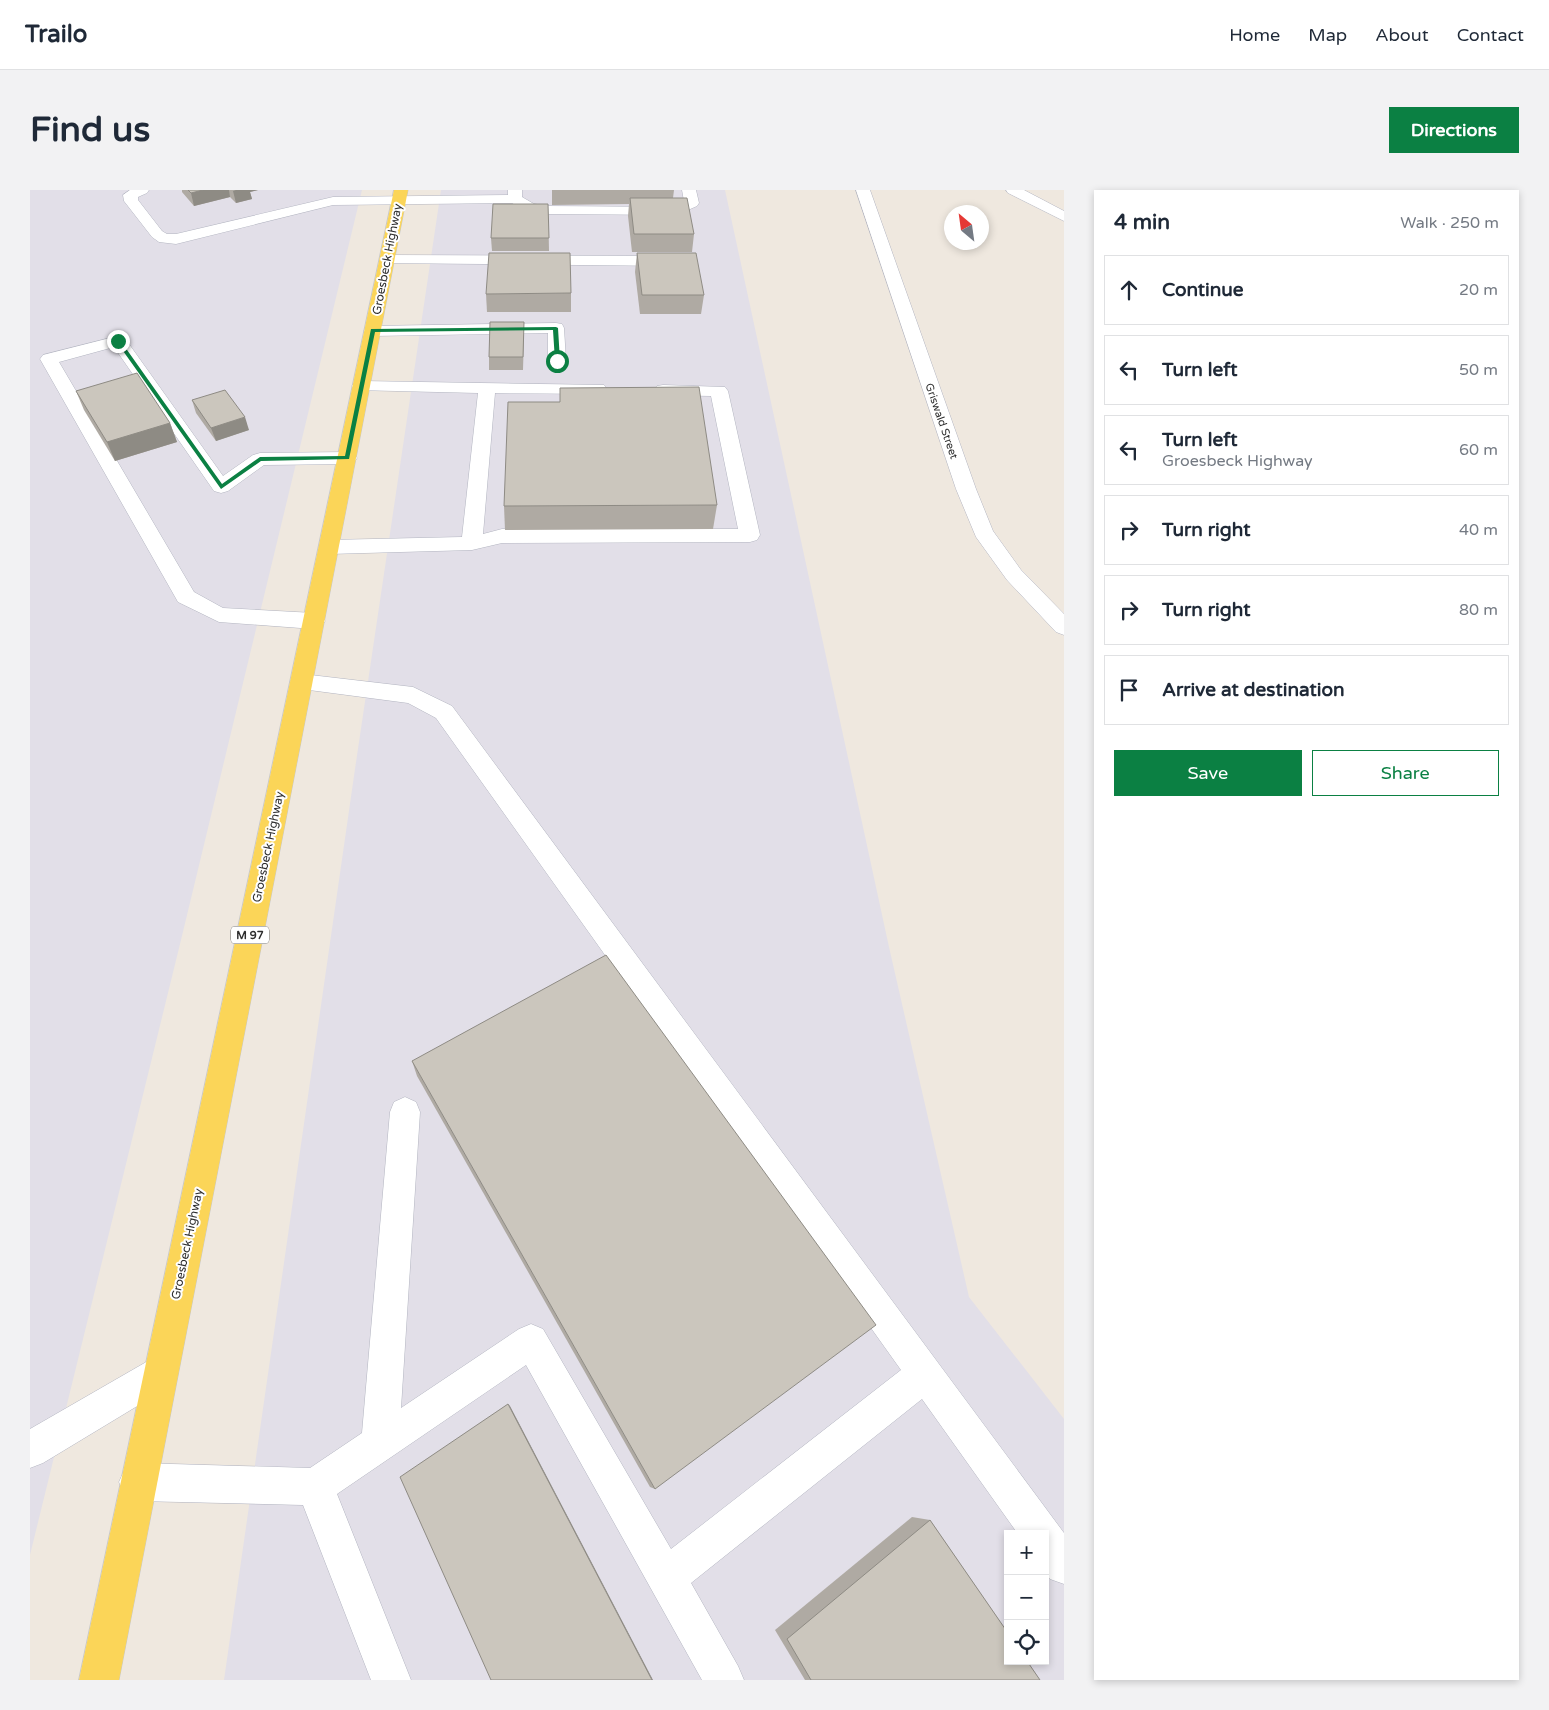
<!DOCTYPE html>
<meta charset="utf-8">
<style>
body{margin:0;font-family:"Varela Round",sans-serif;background:#f2f2f3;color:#1f2937}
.controls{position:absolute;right:15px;bottom:15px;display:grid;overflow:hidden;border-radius:0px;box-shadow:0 2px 8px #0003}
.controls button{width:45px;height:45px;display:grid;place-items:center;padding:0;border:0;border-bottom:1px solid #e0e1e3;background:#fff;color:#1f2937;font:25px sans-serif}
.compass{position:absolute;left:914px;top:15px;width:45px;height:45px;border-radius:50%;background:#fff;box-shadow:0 2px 8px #0003;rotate:331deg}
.stop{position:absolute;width:15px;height:15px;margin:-11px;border:4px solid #0b8043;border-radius:50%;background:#fff}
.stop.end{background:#0b8043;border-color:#fff;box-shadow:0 1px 5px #0008}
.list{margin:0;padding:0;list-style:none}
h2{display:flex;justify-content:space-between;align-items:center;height:65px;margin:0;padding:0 20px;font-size:21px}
h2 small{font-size:16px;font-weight:400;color:#747a83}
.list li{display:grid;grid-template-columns:32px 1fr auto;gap:15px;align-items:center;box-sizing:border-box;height:70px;margin:0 10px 10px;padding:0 10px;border:1px solid #e0e1e3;border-radius:0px}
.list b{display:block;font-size:19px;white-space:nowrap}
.list p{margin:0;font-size:16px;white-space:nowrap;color:#747a83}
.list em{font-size:16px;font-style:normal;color:#747a83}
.actions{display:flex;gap:10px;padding:15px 20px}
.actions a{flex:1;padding:11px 0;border:1px solid #0b8043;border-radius:0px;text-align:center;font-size:18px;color:#0b8043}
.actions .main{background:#0b8043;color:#fff}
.icon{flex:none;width:28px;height:28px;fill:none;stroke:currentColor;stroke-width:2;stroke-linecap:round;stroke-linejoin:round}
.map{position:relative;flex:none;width:1034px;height:1490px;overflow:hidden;border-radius:0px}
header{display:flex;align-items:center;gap:30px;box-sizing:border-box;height:70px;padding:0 25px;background:#fff;border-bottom:1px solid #e0e1e3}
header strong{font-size:24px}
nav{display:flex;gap:28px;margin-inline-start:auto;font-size:18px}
.intro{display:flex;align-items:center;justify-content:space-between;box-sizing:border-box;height:120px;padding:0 30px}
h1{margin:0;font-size:35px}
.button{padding:12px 22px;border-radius:0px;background:#0b8043;color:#fff;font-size:18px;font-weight:700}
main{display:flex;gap:30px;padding:0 30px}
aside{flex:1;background:#fff;border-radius:0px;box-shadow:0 2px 8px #0003}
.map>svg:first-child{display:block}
</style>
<header>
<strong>Trailo</strong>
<nav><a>Home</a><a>Map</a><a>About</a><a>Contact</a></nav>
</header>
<div class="intro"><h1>Find us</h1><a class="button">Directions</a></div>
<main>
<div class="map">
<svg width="1034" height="1490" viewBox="0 0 1034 1490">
<rect width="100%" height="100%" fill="#efe8df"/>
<!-- industrial -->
<g fill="#e2dfe8" fill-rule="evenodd">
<polygon points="0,0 332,0 151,750 0,1365"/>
<path d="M411 0H695L859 757 939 1107 1034 1229V1490H194L325 579ZM978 1344H1015V1471H978Z"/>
</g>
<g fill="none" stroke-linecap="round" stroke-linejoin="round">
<defs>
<g id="minor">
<polygon points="100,0 119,0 117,3 108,7 108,10 132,41 137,44 146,44 303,7 478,5 478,0 492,0 492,7 504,14 517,16 644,17 654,11 652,0 666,0 669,13 667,16 647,25 517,24 495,21 482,13 303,15 146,54 129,52 122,47 94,11 93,5"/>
<polygon points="826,0 840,0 946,299 963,341 991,380 1034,424 1034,445 1026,442 977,390 946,347 926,299"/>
<polygon points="976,0 994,0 1034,21 1034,31 978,3"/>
<polygon points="357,65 643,66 648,68 651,71 648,74 643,76 352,73 349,70 352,67"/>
<polygon points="526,133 532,134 534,138 536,171 533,175 527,176 521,175 518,171 518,143 342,146 336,145 334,141 336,137 342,136"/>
<polygon points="88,146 94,147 193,286 223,265 230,263 317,262 324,264 327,268 324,272 317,274 234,275 198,301 191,303 184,301 84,157 29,172 164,402 193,418 284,423 292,426 295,431 292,436 284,439 189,432 148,412 10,169 13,165"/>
<polygon points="331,191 574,195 577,199 574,203 568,204 465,203 453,344 472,339 708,339 681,206 633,205 627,204 624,200 627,196 633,195 695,197 698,201 730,345 727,350 720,352 472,353 442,360 299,364 292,362 289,357 292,352 299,350 432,347 448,203 325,200 322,196 325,192"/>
<polygon points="272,484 383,497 422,516 1034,1343 1034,1394 1020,1389 1015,1382 1015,1344 988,1344 892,1209 661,1393 708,1476 714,1490 672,1490 496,1175 307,1304 381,1490 341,1490 273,1315 108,1311 95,1305 89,1292 95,1279 108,1273 280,1278 332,1243 360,922 364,912 375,907 386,912 390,922 371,1218 489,1139 501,1134 513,1139 641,1359 871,1180 406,528 378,513 264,498 260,492 264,486"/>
<polygon points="130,1165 142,1171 148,1183 142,1195 13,1273 0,1278 0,1239 118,1171"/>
</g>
<polygon id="major" points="364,0 378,0 89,1490 49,1490"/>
</defs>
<!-- minor casing -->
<use href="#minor" stroke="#b3b5c1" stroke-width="1"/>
<!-- major casing -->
<use href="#major" stroke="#c8c8c8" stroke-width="1"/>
<!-- minor -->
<use href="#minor" fill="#fff" fill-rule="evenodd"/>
<!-- major -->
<use href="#major" fill="#fbd558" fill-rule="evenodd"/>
</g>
<!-- wall -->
<g fill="#afaaa3">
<polygon points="152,0 228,0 220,2 222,9 206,13 200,7 164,16 152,2"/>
<polygon points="522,0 644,0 643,8 664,44 662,62 602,62 598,26 599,14 522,15"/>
<polygon points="518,14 519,61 462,61 461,48"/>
<polygon points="607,63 674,105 671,124 610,124 605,82"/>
<polygon points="541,103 541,122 457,122 456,104"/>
<polygon points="494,145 493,180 459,180 459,167"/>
<polygon points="46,201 140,233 147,252 85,271 54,220"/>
<polygon points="162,210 219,240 186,251 166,223"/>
<polygon points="687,315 683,339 475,340 474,316"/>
<polygon points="382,871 625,1299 620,1297 387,886"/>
<polygon points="882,1327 900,1330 1010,1490 775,1490 745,1440"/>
</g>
<!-- shaded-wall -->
<g fill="#8e8b84">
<polygon points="173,0 199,0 200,7 164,16 161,3"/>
<polygon points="206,0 228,0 220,2 222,9 206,13 203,1"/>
<polygon points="215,227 219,240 186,251 181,238"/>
<polygon points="140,233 147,252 85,271 77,252"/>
<polygon points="478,1214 480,1216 623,1490 622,1490"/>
</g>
<!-- building -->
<g fill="#cbc6bd" stroke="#8e8b84">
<polygon points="158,0 173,0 161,3"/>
<polygon points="600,8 657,8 664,44 604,44"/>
<polygon points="463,14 518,14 519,48 461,48"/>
<polygon points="459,63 540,63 541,103 456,104"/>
<polygon points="607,63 666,63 674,105 612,105"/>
<polygon points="460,132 494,132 493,167 459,167"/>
<polygon points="107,183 140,233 77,252 46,201"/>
<polygon points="669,197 687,315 474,316 478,212 530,212 530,198"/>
<polygon points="195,200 215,227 181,238 162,210"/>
<polygon points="576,765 846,1135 625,1299 382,871"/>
<polygon points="478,1214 622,1490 461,1490 370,1287"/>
<polygon points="900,1330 978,1443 978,1471 997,1471 1010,1490 781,1490 757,1449"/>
</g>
<!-- route -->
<polygon fill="#0b8043" points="526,137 528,138 530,171 527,172 525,171 523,140 345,142 319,269 231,271 191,299 86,151 90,150 192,294 230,267 315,266 341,139"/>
<g text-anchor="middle" stroke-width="4" stroke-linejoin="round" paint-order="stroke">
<!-- far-street labels -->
<g font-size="11" fill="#2d2d2d" stroke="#fff">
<text transform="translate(912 231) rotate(71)" y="4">Griswald Street</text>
</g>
<!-- shield labels -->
<rect fill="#fff" stroke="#6c6c6c" stroke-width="1" x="201" y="736.5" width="38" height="17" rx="4"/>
<g font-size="11" font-weight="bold" fill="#2d2d2d">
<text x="220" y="749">M 97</text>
</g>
<!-- street labels -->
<g font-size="12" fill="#2d2d2d" stroke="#fff">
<text transform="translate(357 69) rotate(-79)" y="4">Groesbeck Highway</text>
<text transform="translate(238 657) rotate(-78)" y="4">Groesbeck Highway</text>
<text transform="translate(157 1054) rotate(-78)" y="4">Groesbeck Highway</text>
</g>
</g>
</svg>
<div class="controls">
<button>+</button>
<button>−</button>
<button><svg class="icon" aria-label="locate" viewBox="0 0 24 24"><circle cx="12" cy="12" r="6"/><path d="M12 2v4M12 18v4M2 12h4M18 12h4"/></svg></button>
</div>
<svg class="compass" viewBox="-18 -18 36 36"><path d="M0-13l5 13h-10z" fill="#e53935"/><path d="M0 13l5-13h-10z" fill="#747a83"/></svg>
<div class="stop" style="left:527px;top:171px"></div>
<div class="stop end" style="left:88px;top:151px"></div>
</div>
<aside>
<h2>4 min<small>Walk · 250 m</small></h2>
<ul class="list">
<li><svg class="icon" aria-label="ahead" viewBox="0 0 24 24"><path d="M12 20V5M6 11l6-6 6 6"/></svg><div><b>Continue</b></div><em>20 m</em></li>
<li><svg class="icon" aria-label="left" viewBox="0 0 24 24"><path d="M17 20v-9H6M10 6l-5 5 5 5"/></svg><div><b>Turn left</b></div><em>50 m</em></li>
<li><svg class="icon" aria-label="left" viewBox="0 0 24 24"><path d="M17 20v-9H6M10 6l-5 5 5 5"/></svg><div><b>Turn left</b><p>Groesbeck Highway</p></div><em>60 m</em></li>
<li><svg class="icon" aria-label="right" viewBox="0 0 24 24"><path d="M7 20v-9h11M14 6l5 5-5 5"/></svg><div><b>Turn right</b></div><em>40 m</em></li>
<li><svg class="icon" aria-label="right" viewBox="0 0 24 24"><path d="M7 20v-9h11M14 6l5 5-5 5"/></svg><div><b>Turn right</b></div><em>80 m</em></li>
<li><svg class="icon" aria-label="arrive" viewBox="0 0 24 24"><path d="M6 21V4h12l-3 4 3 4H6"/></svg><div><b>Arrive at destination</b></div></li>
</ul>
<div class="actions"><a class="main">Save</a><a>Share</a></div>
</aside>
</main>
